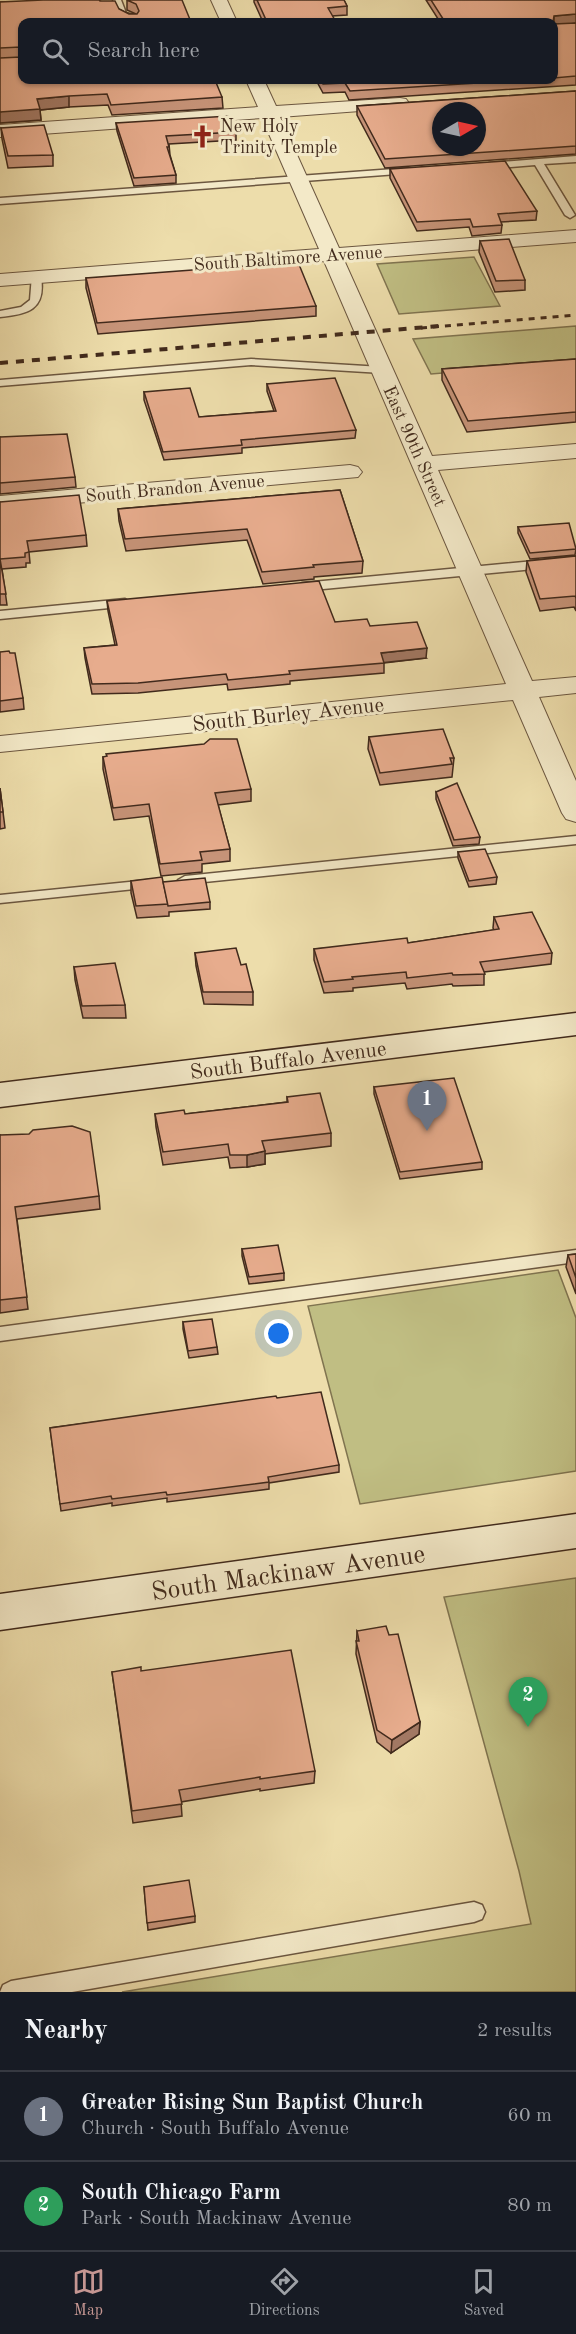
<!DOCTYPE html>
<meta charset="utf-8">
<style>
body{margin:0;font-family:"Old Standard TT",serif;background:#242831;color:#f1f3f6}
.compass{position:absolute;left:432px;top:102px;width:54px;height:54px;border-radius:50%;background:#171b24;box-shadow:0 2px 4px #0004;rotate:81deg}
.you{position:absolute;left:279px;top:1334px;width:21px;height:21px;margin:-15px;border:4px solid #fff;border-radius:50%;background:#1a73e8;box-shadow:0 0 0 9px #1a73e833}
.badge{display:grid;place-items:center;width:39px;height:39px;border-radius:50%;background:#c59692;color:#fff;font-size:20px;font-weight:700}
.pin{position:absolute;translate:-50% -50px;filter:drop-shadow(0 2px 3px #0008)}
.pin::after{content:'';position:absolute;top:32px;width:21px;height:18px;background:inherit;clip-path:polygon(0 0,100% 0,50% 100%)}
.list{margin:0;padding:0;list-style:none}
h2{display:flex;justify-content:space-between;align-items:center;height:78px;margin:0;padding:0 24px;font-size:26px}
h2 small{font-size:20px;font-weight:400;color:#9ea1a6}
.list li{display:grid;grid-template-columns:39px 1fr auto;gap:18px;align-items:center;box-sizing:border-box;height:90px;padding:0 24px;border-top:2px solid #363941}
.list b{display:block;font-size:22px;white-space:nowrap}
.list p{margin:0;font-size:20px;white-space:nowrap;color:#9ea1a6}
.list em{font-size:20px;font-style:normal;color:#9ea1a6}
.icon{flex:none;width:33px;height:33px;fill:none;stroke:currentColor;stroke-width:2;stroke-linecap:round;stroke-linejoin:round}
.map{position:relative;flex:none;width:576px;height:1992px;overflow:hidden}
.search{position:absolute;background:#171b24;box-shadow:0 2px 4px #0004;left:18px;right:18px;top:18px;height:66px;display:flex;align-items:center;gap:15px;box-sizing:border-box;padding:0 21px;border-radius:12px;color:#9ea1a6;font-size:22px}
.sheet{height:258px;background:#171b24}
nav{display:flex;justify-content:space-around;align-items:center;box-sizing:border-box;height:84px;border-top:2px solid #363941;background:#171b24;font-size:16px;color:#9ea1a6}
nav a{display:grid;justify-items:center;gap:3px}
nav .on{color:#c59692}
.map>svg:first-child{display:block}
</style>
<div class="map">
<svg width="576" height="1992" viewBox="0 0 576 1992">
<rect width="100%" height="100%" fill="#edddab"/>
<filter id="stains"><feTurbulence type="fractalNoise" baseFrequency=".00333" numOctaves="4"/><feColorMatrix values="0 0 0 0 .2 0 0 0 0 .09 0 0 0 0 .02 0 0 0 .5 -.17"/></filter>
<radialGradient id="worn" r=".72"><stop offset=".6" stop-color="#630" stop-opacity="0"/><stop offset="1" stop-color="#630" stop-opacity=".3"/></radialGradient>
<!-- green -->
<g fill="#c0be83" stroke="#807450" stroke-width="1.5">
<polygon points="474,257 500,306 399,314 377,264"/>
<polygon points="576,326 576,362 431,374 413,339"/>
<polygon points="558,1270 576,1318 576,1471 360,1504 308,1306"/>
<polygon points="576,1578 576,1992 122,1992 531,1924 519,1871 444,1597"/>
</g>
<g fill="none" stroke-linecap="round" stroke-linejoin="round">
<defs>
<g id="lane">
<polygon points="113,0 121,0 126,13 134,15 137,22 129,22 128,19 120,17"/>
<polygon points="576,156 576,162 544,164 575,215 570,218 565,215 535,165 489,169 484,166 489,163"/>
<polygon points="408,168 413,171 411,173 0,204 0,198"/>
<path d="M32 275 41 277C46 310 28 314 0 317V311L21 307 30 300Z"/>
<polygon points="251,359 382,367 387,370 382,373 251,365 0,386 0,380"/>
<polygon points="576,557 576,565 302,591 296,587 302,583"/>
<polygon points="125,599 131,603 129,606 0,619 0,611"/>
<polygon points="576,836 576,844 185,884 178,880 185,876"/>
<polygon points="149,880 154,881 156,884 154,887 0,903 0,895"/>
<polygon points="576,1250 576,1262 0,1341 0,1327"/>
<polygon points="474,1902 482,1905 485,1912 482,1919 474,1922 72,1992 0,1992 3,1985 11,1981"/>
</g>
<g id="street">
<polygon points="211,0 227,0 237,22 221,22"/>
<polygon points="246,80 264,80 276,106 400,98 406,99 409,103 406,107 400,108 280,117 339,248 576,230 576,242 344,260 432,456 576,444 576,458 438,470 532,681 576,677 576,693 539,697 576,781 576,822 566,819 562,813 513,700 0,752 0,736 506,684 324,261 0,286 0,274 319,249 262,118 0,137 0,125 258,107"/>
<polygon points="350,465 358,467 362,472 358,477 0,510 0,496"/>
</g>
<g id="secondary">
<polygon points="576,1013 576,1035 0,1107 0,1083"/>
<polygon points="576,1514 576,1548 0,1630 0,1594"/>
</g>
</defs>
<!-- lane casing -->
<use href="#lane" stroke="#6c5740" stroke-width="3"/>
<!-- street casing -->
<use href="#street" stroke="#6c5740" stroke-width="2"/>
<!-- secondary casing -->
<use href="#secondary" stroke="#412a1c" stroke-width="3"/>
<!-- lane -->
<use href="#lane" fill="#f3e9c8" fill-rule="evenodd"/>
<!-- street -->
<use href="#street" fill="#f3e9c8" fill-rule="evenodd"/>
<!-- secondary -->
<use href="#secondary" fill="#f3e9c8" fill-rule="evenodd"/>
<!-- rail-far1 -->
<polyline stroke="#412a1c" stroke-width="3" stroke-dasharray="6 6" stroke-linecap="butt" points="421,328 576,315"/>
<!-- rail -->
<polyline stroke="#412a1c" stroke-width="4" stroke-dasharray="8 8" stroke-linecap="butt" points="0,363 439,326"/>
</g>
<!-- wall -->
<g fill="#c79479" stroke="#412a1c" stroke-width="1.5">
<polygon points="127,0 191,22 22,22 22,80 222,97 223,108 112,115 108,105 69,107 40,110 41,120 0,123 0,2 100,1 119,9 129,14 136,14 127,10"/>
<polygon points="254,0 344,0 347,6 347,15 332,16 336,22 263,22 254,2"/>
<polygon points="426,0 576,0 576,85 349,100 345,92 323,93 316,80 554,80 554,22 440,22"/>
<polygon points="576,91 576,154 385,168 357,115 357,106"/>
<polygon points="116,123 236,132 236,140 169,144 170,155 176,175 176,183 134,186 117,131"/>
<polygon points="1,128 53,155 53,166 8,168 2,139"/>
<polygon points="390,169 537,211 536,220 501,222 502,225 501,233 472,236 469,227 417,231 390,178"/>
<polygon points="480,241 525,280 525,290 495,292 479,252"/>
<polygon points="86,278 316,306 316,316 98,334 86,288"/>
<polygon points="576,359 576,422 467,432 442,380 442,369"/>
<polygon points="267,384 356,430 355,438 242,448 242,453 164,460 144,400 144,392 199,417 274,411 267,391"/>
<polygon points="0,437 75,477 76,487 0,494"/>
<polygon points="340,490 363,561 362,573 314,577 314,579 263,584 247,540 126,551 119,521 118,509"/>
<polygon points="0,502 86,535 87,546 29,552 30,563 26,563 26,567 2,569 7,605 0,605"/>
<polygon points="518,527 576,549 575,555 530,559 518,533"/>
<polygon points="576,556 576,611 574,607 540,611 526,572 527,561"/>
<polygon points="107,601 335,622 370,626 426,658 384,663 384,673 290,681 290,684 228,690 227,684 138,693 92,694 85,658 84,648 115,645 108,611"/>
<polygon points="0,652 23,698 24,709 0,712"/>
<polygon points="369,737 454,758 452,777 380,785 368,749"/>
<polygon points="103,757 251,789 251,801 218,805 230,849 230,861 202,864 202,872 161,876 149,816 114,820 103,769"/>
<polygon points="0,788 5,828 0,829"/>
<polygon points="436,792 480,837 479,844 453,846 436,799"/>
<polygon points="458,852 497,877 496,884 469,887 458,858"/>
<polygon points="131,881 163,882 210,902 210,909 169,912 169,916 137,918 131,893"/>
<polygon points="494,917 552,953 551,964 484,972 484,985 453,986 452,984 407,989 405,983 353,988 353,991 324,993 314,960 314,949 408,943 494,930 493,928"/>
<polygon points="195,953 241,965 253,992 253,1005 204,1004 196,966"/>
<polygon points="74,967 125,1005 126,1018 83,1018 75,980"/>
<polygon points="374,1087 482,1162 482,1169 400,1179 374,1094"/>
<polygon points="287,1097 331,1133 331,1146 265,1154 265,1164 247,1167 230,1168 228,1157 163,1165 156,1127 155,1114 185,1114 287,1102"/>
<polygon points="0,1135 99,1196 100,1209 17,1219 28,1309 0,1313"/>
<polygon points="242,1249 284,1273 284,1280 249,1284 242,1256"/>
<polygon points="576,1254 576,1294 566,1267 568,1255"/>
<polygon points="183,1322 217,1347 218,1354 189,1358 183,1329"/>
<polygon points="277,1398 339,1465 339,1472 269,1483 269,1489 167,1502 167,1498 112,1506 112,1503 61,1511 50,1428"/>
<polygon points="357,1631 420,1722 419,1734 391,1753 377,1742 356,1654"/>
<polygon points="141,1671 315,1771 314,1783 260,1791 260,1789 181,1802 182,1816 133,1823 112,1672"/>
<polygon points="144,1887 195,1916 195,1922 148,1930"/>
</g>
<!-- shaded-wall -->
<g fill="#a27863" stroke="#412a1c" stroke-width="1.5">
<polygon points="576,14 576,23 554,27 554,16"/>
<polygon points="69,96 69,107 40,110 41,120 0,123 0,112 37,99"/>
<polygon points="427,648 426,658 380,663 381,653"/>
<polygon points="265,1151 265,1164 247,1167 247,1155"/>
<polygon points="420,1722 419,1734 391,1753 392,1740"/>
</g>
<!-- building -->
<g fill="#e7ac8d" stroke="#412a1c" stroke-width="1.5" fill-rule="evenodd">
<polygon points="43,0 99,0 100,1 115,1 119,9 129,14 137,14 139,11 136,4 127,0 182,0 191,22 22,22 22,49 21,47 0,48 0,2"/>
<polygon points="257,0 344,0 347,6 328,8 336,22 267,22"/>
<polygon points="431,0 576,0 576,14 554,16 553,22 445,22"/>
<polygon points="576,23 576,76 554,78 554,24"/>
<polygon points="22,53 22,80 215,80 222,97 111,105 107,94 69,96 37,99 40,109 0,112 0,58 21,57"/>
<polygon points="321,80 526,80 350,91 345,83 323,84"/>
<path d="M576 91V146L385 159 357 106ZM441 111H477V147H441Z"/>
<polygon points="229,116 236,132 166,136 169,147 167,147 176,175 134,178 116,123"/>
<polygon points="44,125 53,155 8,156 1,128"/>
<polygon points="505,161 537,211 498,214 502,225 473,227 470,219 417,222 390,169"/>
<polygon points="509,239 525,280 496,281 480,241"/>
<polygon points="298,262 316,306 97,323 86,278"/>
<polygon points="576,359 576,412 468,421 442,369"/>
<polygon points="335,378 356,430 241,440 242,445 163,452 144,392 190,388 199,417 276,411 267,384"/>
<polygon points="67,434 75,477 0,483 0,437"/>
<polygon points="340,490 363,561 313,565 314,567 262,572 247,529 125,539 118,509"/>
<polygon points="79,495 86,535 27,541 29,552 25,553 25,557 0,559 0,502"/>
<polygon points="569,523 576,549 530,553 518,527"/>
<polygon points="576,556 576,598 575,596 540,599 527,561"/>
<polygon points="0,559 6,594 0,594"/>
<polygon points="319,581 335,622 367,619 370,626 417,622 427,648 381,653 384,663 289,671 290,674 228,680 226,674 138,683 92,684 84,648 117,645 107,601"/>
<polygon points="9,651 10,653 15,653 23,698 0,701 0,652"/>
<polygon points="443,729 454,758 450,758 452,764 380,773 369,737"/>
<polygon points="210,739 237,739 251,789 215,793 230,849 200,852 202,860 160,864 149,804 113,808 103,757 107,756 106,754 204,744"/>
<polygon points="457,783 480,837 454,840 436,792"/>
<polygon points="0,788 3,812 0,812"/>
<polygon points="485,849 497,877 469,881 458,852"/>
<polygon points="162,877 168,904 136,906 131,881"/>
<polygon points="205,878 210,902 168,906 163,882"/>
<polygon points="532,912 552,953 480,962 485,974 453,975 452,973 407,978 406,972 352,977 353,979 324,982 314,949 407,938 408,943 499,929 494,917"/>
<polygon points="236,948 241,965 246,964 253,992 203,992 195,953"/>
<polygon points="115,963 125,1005 82,1006 74,967"/>
<polygon points="454,1078 482,1162 400,1172 374,1087"/>
<polygon points="320,1093 331,1133 262,1141 265,1151 247,1155 230,1155 228,1144 163,1152 155,1114 184,1110 185,1114 288,1102 287,1097"/>
<polygon points="72,1126 90,1132 99,1196 15,1207 27,1297 0,1300 0,1135 29,1134 33,1130"/>
<polygon points="278,1245 284,1273 249,1277 242,1249"/>
<polygon points="576,1254 576,1278 568,1255"/>
<polygon points="212,1319 217,1347 188,1351 183,1322"/>
<polygon points="321,1392 339,1465 268,1477 269,1482 167,1495 166,1492 112,1499 111,1496 60,1504 50,1428 276,1396 277,1398"/>
<polygon points="386,1626 389,1635 398,1634 420,1722 392,1740 377,1730 356,1641 359,1641 357,1631"/>
<polygon points="291,1650 315,1771 260,1779 260,1777 179,1790 182,1804 132,1811 112,1672 141,1667 141,1671"/>
<polygon points="189,1880 195,1916 147,1923 144,1887"/>
</g>
<!-- icons -->
<defs>
<symbol id="church-bare" viewBox="-9 -9 18 18"><path d="M-1.2-6h2.4v3.5h3.3v2.4h-3.3V6h-2.4V-.1h-3.3v-2.4h3.3Z" fill="#8f2418" stroke="#f3e9c8" stroke-width="2.5" paint-order="stroke"/></symbol>
</defs>
<g fill-rule="evenodd">
<use href="#church-bare" x="186" y="120" width="33" height="33"/>
</g>
<g text-anchor="middle" stroke-width="6" stroke-linejoin="round" paint-order="stroke">
<!-- far-poi labels -->
<g font-size="18" fill="#412a1c" stroke="#f3e9c8" text-anchor="start">
<text x="220" y="132">New Holy<tspan x="220" dy="21">Trinity Temple</tspan></text>
</g>
<!-- far-street labels -->
<g font-size="18" fill="#412a1c" stroke="#f3e9c8">
<text transform="translate(288 258) rotate(-4)" y="6">South Baltimore Avenue</text>
<text transform="translate(415 446) rotate(66)" y="6">East 90th Street</text>
<text transform="translate(175 488) rotate(-5)" y="6">South Brandon Avenue</text>
</g>
<!-- street labels -->
<g font-size="21" fill="#412a1c" stroke="#f3e9c8">
<text transform="translate(288 714) rotate(-6)" y="7">South Burley Avenue</text>
<text transform="translate(288 1060) rotate(-7)" y="7">South Buffalo Avenue</text>
</g>
<!-- near-street labels -->
<g font-size="26" fill="#412a1c" stroke="#f3e9c8">
<text transform="translate(288 1572) rotate(-8)" y="9">South Mackinaw Avenue</text>
</g>
</g>
<rect width="100%" height="100%" filter="url(#stains)"/>
<rect width="100%" height="100%" fill="url(#worn)"/>
</svg>
<svg class="compass" viewBox="-18 -18 36 36"><path d="M0-13l5 13h-10z" fill="#e53935"/><path d="M0 13l5-13h-10z" fill="#9ea1a6"/></svg>
<div class="you"></div>
<div class="pin badge" style="left:427px;top:1131px;background:#6b7280">1</div>
<div class="pin badge" style="left:528px;top:1727px;background:#2e9e5b">2</div>
<div class="search"><svg class="icon" aria-label="search" viewBox="0 0 24 24"><circle cx="10" cy="10" r="6"/><path d="M15 15l6 6"/></svg>Search here</div>
</div>
<section class="sheet">
<h2>Nearby<small>2 results</small></h2>
<ul class="list">
<li><span class="badge" style="background:#6b7280">1</span><div><b>Greater Rising Sun Baptist Church</b><p>Church · South Buffalo Avenue</p></div><em>60 m</em></li>
<li><span class="badge" style="background:#2e9e5b">2</span><div><b>South Chicago Farm</b><p>Park · South Mackinaw Avenue</p></div><em>80 m</em></li>
</ul>
</section>
<nav>
<a class="on"><svg class="icon" aria-label="map" viewBox="0 0 24 24"><path d="M3 6l6-2 6 2 6-2v14l-6 2-6-2-6 2zM9 4v14M15 6v14"/></svg>Map</a>
<a><svg class="icon" aria-label="directions" viewBox="0 0 24 24"><path d="M12 3l9 9-9 9-9-9zM9 14v-3h6M13 9l2 2-2 2"/></svg>Directions</a>
<a><svg class="icon" aria-label="saved" viewBox="0 0 24 24"><path d="M7 4h10v16l-5-4-5 4z"/></svg>Saved</a>
</nav>
